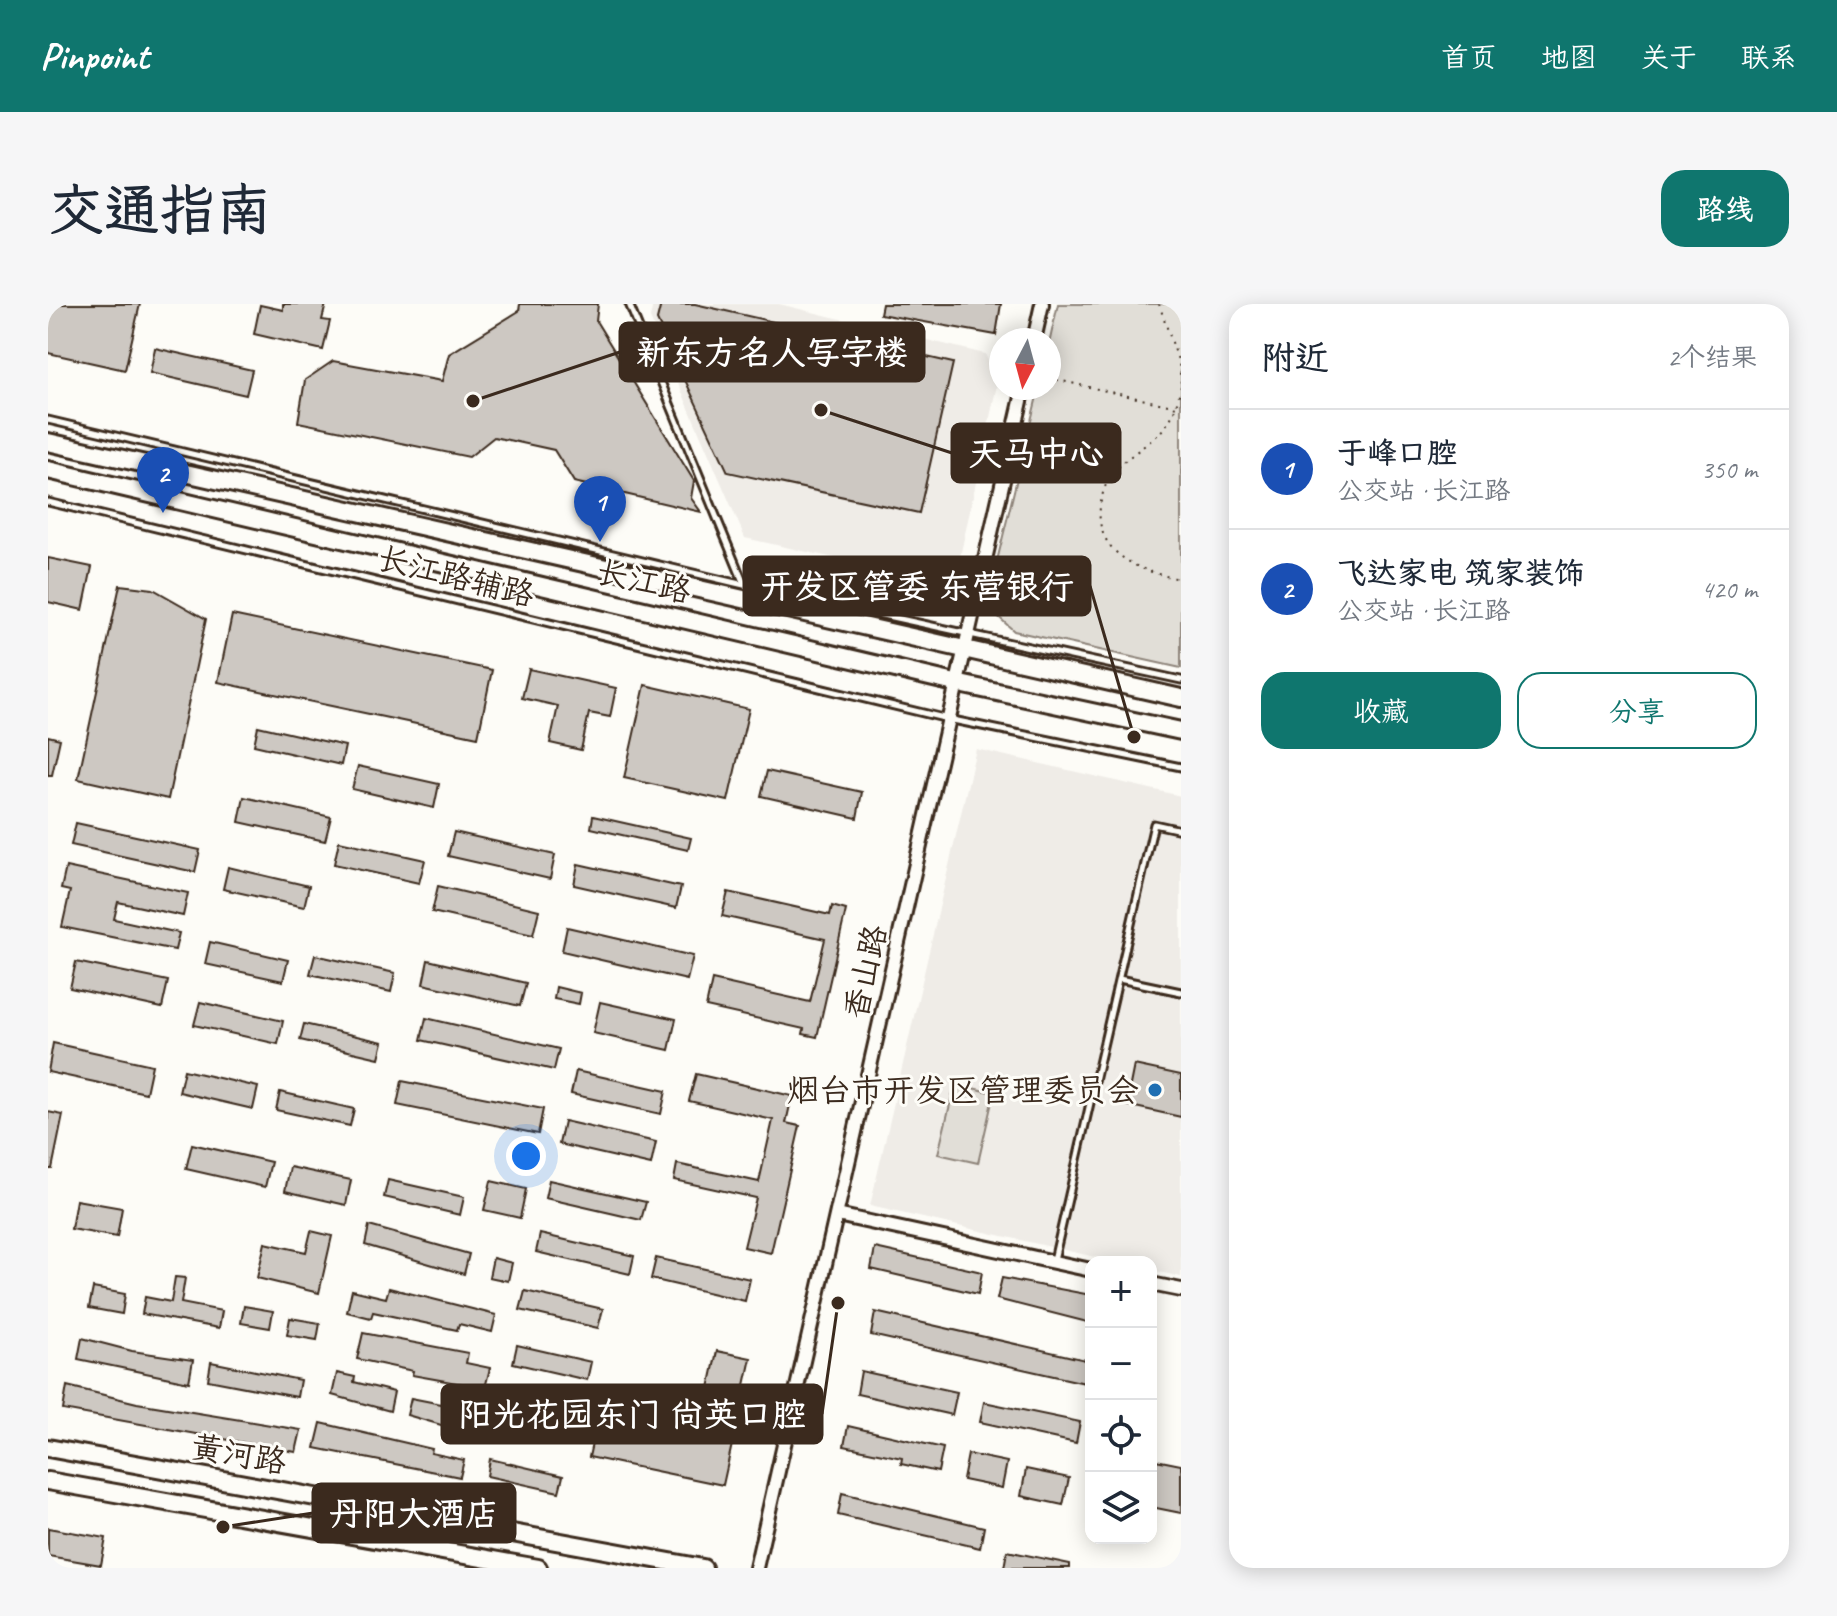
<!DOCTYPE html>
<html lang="zh">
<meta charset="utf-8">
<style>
body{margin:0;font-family:Caveat,"LXGW WenKai TC",sans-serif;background:#f6f6f7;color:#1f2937}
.controls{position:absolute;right:24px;bottom:24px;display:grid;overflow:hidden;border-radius:16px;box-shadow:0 4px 20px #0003}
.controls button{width:72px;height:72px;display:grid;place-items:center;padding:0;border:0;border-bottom:2px solid #e0e1e3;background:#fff;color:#1f2937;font:40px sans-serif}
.compass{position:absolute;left:941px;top:24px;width:72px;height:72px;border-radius:50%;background:#fff;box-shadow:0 4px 20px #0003;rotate:186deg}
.you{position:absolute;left:478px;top:852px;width:28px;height:28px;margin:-20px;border:6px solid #fff;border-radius:50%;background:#1a73e8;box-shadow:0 0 0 12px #1a73e833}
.badge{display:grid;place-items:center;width:52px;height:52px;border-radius:50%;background:#0f766e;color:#fff;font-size:26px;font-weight:700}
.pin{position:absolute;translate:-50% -66px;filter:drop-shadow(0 2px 4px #0008)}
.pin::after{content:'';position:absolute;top:42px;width:28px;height:24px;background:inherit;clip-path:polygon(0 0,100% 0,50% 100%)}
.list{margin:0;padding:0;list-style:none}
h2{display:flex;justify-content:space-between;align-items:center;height:104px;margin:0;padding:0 32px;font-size:34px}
h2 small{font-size:26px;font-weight:400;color:#747a83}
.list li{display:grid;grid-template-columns:52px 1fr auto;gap:24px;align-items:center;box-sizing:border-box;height:120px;padding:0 32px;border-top:2px solid #e0e1e3}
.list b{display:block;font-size:30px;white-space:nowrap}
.list p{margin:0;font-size:26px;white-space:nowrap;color:#747a83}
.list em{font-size:26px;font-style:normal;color:#747a83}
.actions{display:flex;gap:16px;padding:24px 32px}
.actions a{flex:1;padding:18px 0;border:2px solid #0f766e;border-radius:24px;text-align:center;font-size:28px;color:#0f766e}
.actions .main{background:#0f766e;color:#fff}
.icon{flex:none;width:44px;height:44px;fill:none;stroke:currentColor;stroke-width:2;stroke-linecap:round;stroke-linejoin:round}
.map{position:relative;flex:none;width:1133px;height:1264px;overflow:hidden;border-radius:24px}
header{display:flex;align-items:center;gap:48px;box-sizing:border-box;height:112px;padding:0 40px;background:#0f766e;color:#fff}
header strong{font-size:38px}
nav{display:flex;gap:44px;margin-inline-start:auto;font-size:28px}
.intro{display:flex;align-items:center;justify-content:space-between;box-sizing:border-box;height:192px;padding:0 48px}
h1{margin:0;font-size:56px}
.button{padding:20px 36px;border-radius:24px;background:#0f766e;color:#fff;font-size:28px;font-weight:700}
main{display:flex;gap:48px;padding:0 48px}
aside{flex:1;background:#fff;border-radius:24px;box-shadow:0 4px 20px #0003}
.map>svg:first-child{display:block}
</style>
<header>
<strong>Pinpoint</strong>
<nav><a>首页</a><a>地图</a><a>关于</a><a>联系</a></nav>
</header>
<div class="intro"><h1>交通指南</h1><a class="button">路线</a></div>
<main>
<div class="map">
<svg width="1133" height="1264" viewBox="0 0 1133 1264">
<rect width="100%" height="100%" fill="#fdfcf7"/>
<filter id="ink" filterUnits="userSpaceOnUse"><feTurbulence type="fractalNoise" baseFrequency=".0125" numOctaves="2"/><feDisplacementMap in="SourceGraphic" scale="16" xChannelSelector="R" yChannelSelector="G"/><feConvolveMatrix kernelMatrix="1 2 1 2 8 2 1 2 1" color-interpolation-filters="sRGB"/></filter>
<g filter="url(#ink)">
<!-- built -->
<g fill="#efece7">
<polygon points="605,0 731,0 937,50 950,76 906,281 697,234 602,14"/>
<polygon points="928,445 1133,492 1133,973 1103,966 1103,958 1069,958 822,902"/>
</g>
<!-- green -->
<g fill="#e1ded7" stroke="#8e847a" stroke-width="2">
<polygon points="1010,0 1133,0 1133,364 966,327 944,307 940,294 991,84 1001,84 1001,40"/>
<polygon points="907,780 946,789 930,859 890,850"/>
</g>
<!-- building -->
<g fill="#cdc8c2" stroke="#3b2a1e" stroke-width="2">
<polygon points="0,0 92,0 77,66 0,49"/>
<polygon points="235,0 278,0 274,16 282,17 275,46 206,30 212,1 235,6"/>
<polygon points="472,0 550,0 548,17 646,177 643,194 653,208 526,178 506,146 446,133 421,153 250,118 257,76 285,57 394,77 401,50 471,7"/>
<polygon points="613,0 647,0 905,59 871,209 680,168 609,16"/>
<polygon points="834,0 953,0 948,31 832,10"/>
<polygon points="107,44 204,66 198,91 102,69"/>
<polygon points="0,254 44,263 35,306 0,298"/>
<polygon points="72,281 105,285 158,315 120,495 30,475"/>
<polygon points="184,311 444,366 430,433 170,378"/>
<polygon points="481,365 568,384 562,413 541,409 533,446 502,439 510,402 474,394"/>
<polygon points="597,381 701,405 680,497 576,474"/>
<polygon points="210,422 297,442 293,461 206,441"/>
<polygon points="0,432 12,435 4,471 0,471"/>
<polygon points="310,462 391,480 386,504 304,485"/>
<polygon points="719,467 814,488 809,514 713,492"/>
<polygon points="196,493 283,513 277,537 191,518"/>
<polygon points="545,512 643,534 640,546 543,524"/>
<polygon points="28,519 152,546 147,568 23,541"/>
<polygon points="406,528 507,551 502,575 400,552"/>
<polygon points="291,537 377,556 371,579 286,560"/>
<polygon points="530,560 633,583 628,604 526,581"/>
<polygon points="18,563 140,589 135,612 70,598 66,615 131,629 127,646 14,623 22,587 13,585"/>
<polygon points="180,563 261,582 256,603 175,585"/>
<polygon points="390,582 491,606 485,631 384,608"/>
<polygon points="680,588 782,611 784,602 798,606 769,733 755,730 756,725 658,703 664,676 762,698 777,635 674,612"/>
<polygon points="519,623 645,652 639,676 514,647"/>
<polygon points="162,638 240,656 235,677 157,660"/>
<polygon points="267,651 347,669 343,688 262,670"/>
<polygon points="380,656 478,679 472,702 375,680"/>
<polygon points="28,658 120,677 114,704 22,684"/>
<polygon points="508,683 533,689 531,700 506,695"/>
<polygon points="152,698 235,717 230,740 146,721"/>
<polygon points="552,698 628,715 621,746 545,729"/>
<polygon points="378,714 511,745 506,766 373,736"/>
<polygon points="256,720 335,738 331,754 252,736"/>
<polygon points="5,739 104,761 98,789 0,768"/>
<polygon points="1086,761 1133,771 1133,813 1078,801"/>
<polygon points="136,766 210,783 205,805 131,788"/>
<polygon points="528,767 618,787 613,810 523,790"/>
<polygon points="648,770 744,792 738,819 752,822 723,949 696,943 708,894 626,876 629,860 711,878 725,816 641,797"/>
<polygon points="354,777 495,805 490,830 349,801"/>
<polygon points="232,788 306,805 302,822 228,806"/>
<polygon points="0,808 15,811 4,865 0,865"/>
<polygon points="516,817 608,838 603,861 511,840"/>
<polygon points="144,840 223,858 217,883 138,865"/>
<polygon points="242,863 303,876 298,901 237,887"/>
<polygon points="340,876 416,893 412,911 336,893"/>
<polygon points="501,876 598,898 593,916 497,894"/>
<polygon points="443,877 478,885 472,914 436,906"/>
<polygon points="28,896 74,904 69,933 23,925"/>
<polygon points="321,922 421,950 416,970 317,941"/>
<polygon points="263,927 284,932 271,989 209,974 217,939 258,948"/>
<polygon points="492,930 586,952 582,970 488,948"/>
<polygon points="827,944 934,968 930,990 823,965"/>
<polygon points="445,954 464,959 460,977 441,973"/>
<polygon points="608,954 702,975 697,997 603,975"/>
<polygon points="127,973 137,974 133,999 174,1007 171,1024 94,1010 97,993 123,998"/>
<polygon points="954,974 1043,991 1043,1019 949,995"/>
<polygon points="45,984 77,990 74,1010 41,1004"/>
<polygon points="341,984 448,1011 444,1028 411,1020 409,1026 325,1008 323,1014 299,1008 304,986 338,994"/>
<polygon points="477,987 555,1005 550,1024 472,1006"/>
<polygon points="196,1002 225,1007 222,1024 193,1019"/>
<polygon points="827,1008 1042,1057 1037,1079 823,1031"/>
<polygon points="242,1014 272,1019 269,1036 239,1031"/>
<polygon points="315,1029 420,1049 418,1059 442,1064 437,1084 364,1071 365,1067 309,1055"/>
<polygon points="34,1034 84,1047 145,1056 141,1078 30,1055"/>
<polygon points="469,1041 543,1058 539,1076 465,1059"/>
<polygon points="669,1047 703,1054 675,1181 541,1153 550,1112 650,1135"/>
<polygon points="163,1058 252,1076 249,1093 160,1076"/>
<polygon points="813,1067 909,1088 904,1111 809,1090"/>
<polygon points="289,1069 307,1073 306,1078 346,1088 342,1107 284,1091"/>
<polygon points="19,1082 89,1099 253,1126 248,1148 15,1106"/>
<polygon points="363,1094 429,1107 424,1130 359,1111"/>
<polygon points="936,1098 1032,1118 1028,1139 932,1118"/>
<polygon points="273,1119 384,1145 383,1149 416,1156 412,1173 267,1144"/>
<polygon points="800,1122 895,1144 890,1168 853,1160 854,1154 796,1142"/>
<polygon points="920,1150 959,1158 954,1184 915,1176"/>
<polygon points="442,1155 515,1172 511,1188 439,1172"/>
<polygon points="1103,1155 1133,1161 1133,1209 1103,1203"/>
<polygon points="978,1165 1021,1174 1015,1201 973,1192"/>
<polygon points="794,1189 936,1223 932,1244 790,1211"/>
<polygon points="0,1224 58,1234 53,1261 0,1252"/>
<polygon points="959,1247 1022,1260 1022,1264 956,1264"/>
</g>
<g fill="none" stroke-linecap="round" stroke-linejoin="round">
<defs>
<g id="service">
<polyline points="581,0 696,280"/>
<polyline points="0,116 696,281 1133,376"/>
<polyline points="0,198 900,415 1133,463"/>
<polyline points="1071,675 1133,688"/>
<polyline points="1006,956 1106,520 1133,526"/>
</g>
<g id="tertiary">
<polyline points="986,36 994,0"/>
<polyline points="789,911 1043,966"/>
<polyline points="1103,980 1133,986"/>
<polyline points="708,1264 976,84"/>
</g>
<g id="primary">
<polyline points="0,138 1133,394"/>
<polyline points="0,166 907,379 1133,427"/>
<polyline points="0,1144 655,1264"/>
<polyline points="0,1177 490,1264"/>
</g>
</defs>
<!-- service casing -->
<use href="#service" stroke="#3b2a1e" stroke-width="11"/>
<!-- tertiary casing -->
<use href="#tertiary" stroke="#3b2a1e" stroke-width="18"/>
<!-- primary casing -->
<use href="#primary" stroke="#3b2a1e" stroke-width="22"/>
<!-- path -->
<g stroke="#3b2a1e" stroke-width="2" stroke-dasharray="2 6" stroke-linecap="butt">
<polyline points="1111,0 1131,59 1133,80"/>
<polyline points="1001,74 1133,104"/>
<path d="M1133 82C1130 94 1128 106 1121 117 1106 142 1069 153 1057 183 1035 243 1084 267 1133 275"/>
</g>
<!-- service -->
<use href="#service" stroke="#fdfcf7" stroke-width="5"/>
<!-- tertiary -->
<use href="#tertiary" stroke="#fdfcf7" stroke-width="12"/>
<!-- primary -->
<use href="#primary" stroke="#fdfcf7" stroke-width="16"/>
</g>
</g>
<!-- markers -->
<circle fill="#1f6fb2" stroke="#fdfcf7" stroke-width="3" cx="1107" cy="786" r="8"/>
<g text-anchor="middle" stroke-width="6" stroke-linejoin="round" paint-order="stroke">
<!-- street labels -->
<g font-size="32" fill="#3b2a1e" stroke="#fdfcf7">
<text transform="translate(408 272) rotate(14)" y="11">长江路辅路</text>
<text transform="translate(596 277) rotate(13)" y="11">长江路</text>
<text transform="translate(817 668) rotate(-77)" y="11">香山路</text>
<text transform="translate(191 1150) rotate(10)" y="11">黄河路</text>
</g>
<!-- poi labels -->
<g font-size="32" fill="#3b2a1e" stroke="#fdfcf7" text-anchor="end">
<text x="1091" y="797">烟台市开发区管理委员会</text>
</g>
</g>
<!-- callouts -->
<path fill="none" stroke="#3b2a1e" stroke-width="3" d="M425 97L572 48M773 106L904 149M1086 433L1042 282M790 999L774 1110M175 1223L265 1209"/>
<g fill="#3b2a1e" stroke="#fdfcf7" stroke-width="3">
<circle cx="425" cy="97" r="8"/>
<circle cx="773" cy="106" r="8"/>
<circle cx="1086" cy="433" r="8"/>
<circle cx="790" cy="999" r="8"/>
<circle cx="175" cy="1223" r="8"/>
</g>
<g fill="#3b2a1e" stroke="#3b2a1e" stroke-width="3">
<rect x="572" y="19" width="304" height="58" rx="8"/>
<rect x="904" y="120" width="168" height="58" rx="8"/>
<rect x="696" y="253" width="346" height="58" rx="8"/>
<rect x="394" y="1081" width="380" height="58" rx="8"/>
<rect x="265" y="1180" width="202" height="58" rx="8"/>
</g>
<g font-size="34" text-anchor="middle" font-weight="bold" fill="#fff">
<text x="724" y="60">新东方名人写字楼</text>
<text x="988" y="161">天马中心</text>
<text x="869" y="294">开发区管委 东营银行</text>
<text x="584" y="1122">阳光花园东门 尚英口腔</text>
<text x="366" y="1221">丹阳大酒店</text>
</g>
</svg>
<div class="controls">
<button>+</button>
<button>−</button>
<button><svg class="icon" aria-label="locate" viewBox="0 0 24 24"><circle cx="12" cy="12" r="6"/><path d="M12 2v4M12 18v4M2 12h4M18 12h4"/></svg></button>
<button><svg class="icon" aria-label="layers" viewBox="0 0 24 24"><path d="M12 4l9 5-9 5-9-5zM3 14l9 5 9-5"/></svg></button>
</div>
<svg class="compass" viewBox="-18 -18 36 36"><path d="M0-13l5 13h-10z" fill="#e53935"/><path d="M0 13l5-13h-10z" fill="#747a83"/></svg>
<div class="you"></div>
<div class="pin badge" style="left:552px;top:238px;background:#1a4fb4">1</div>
<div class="pin badge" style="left:115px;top:209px;background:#1a4fb4">2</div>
</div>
<aside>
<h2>附近<small>2个结果</small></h2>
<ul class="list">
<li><span class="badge" style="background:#1a4fb4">1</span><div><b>于峰口腔</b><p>公交站 · 长江路</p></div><em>350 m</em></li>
<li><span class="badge" style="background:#1a4fb4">2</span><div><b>飞达家电 筑家装饰</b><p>公交站 · 长江路</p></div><em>420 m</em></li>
</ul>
<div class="actions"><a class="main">收藏</a><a>分享</a></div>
</aside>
</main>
